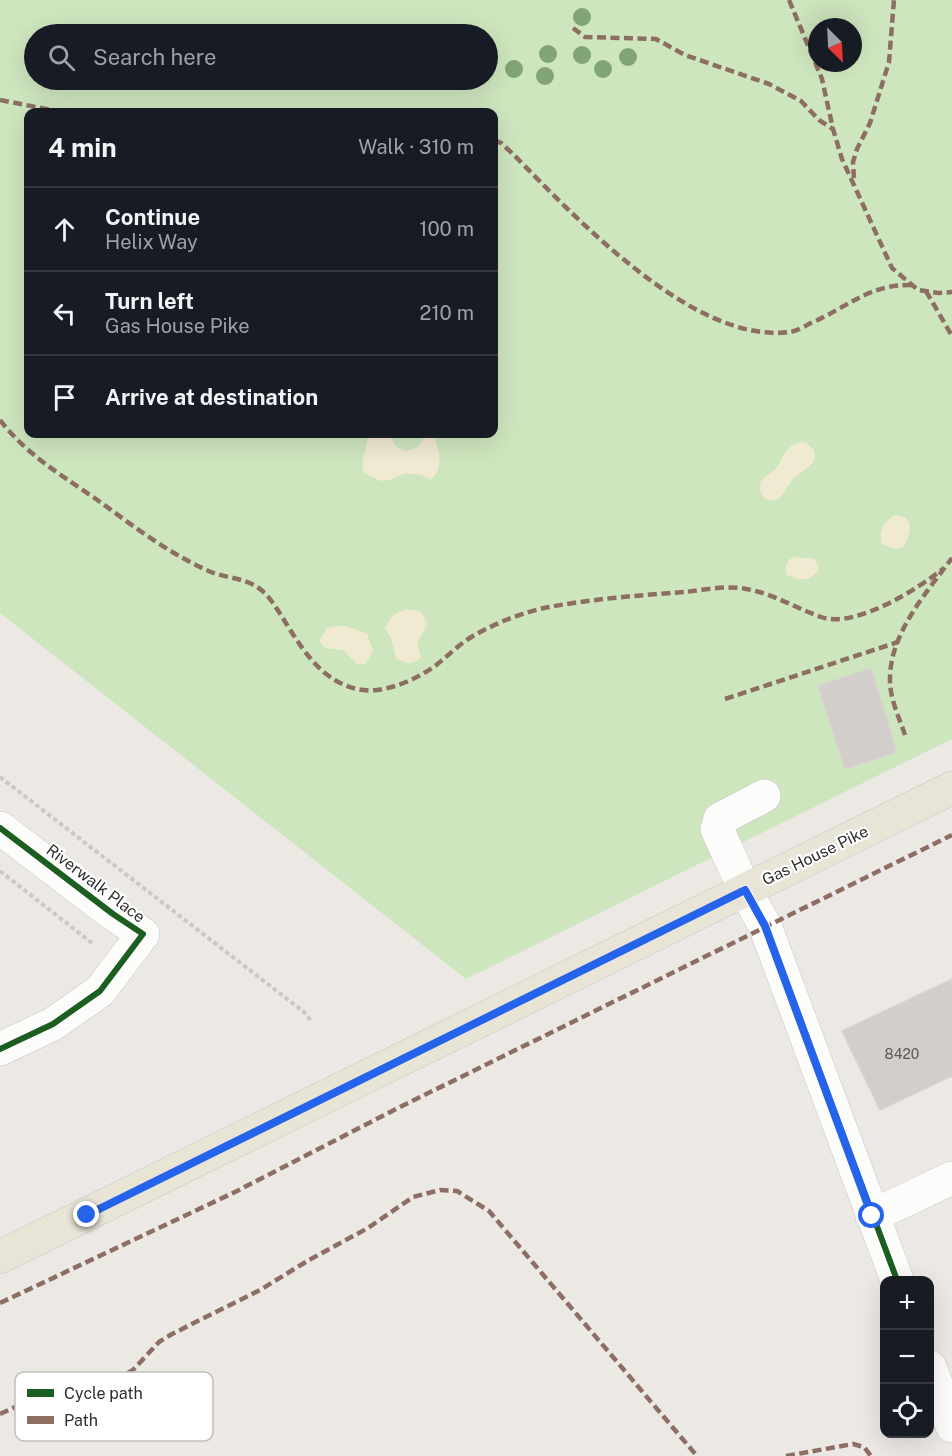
<!DOCTYPE html>
<meta charset="utf-8">
<style>
body{margin:0;font-family:"Public Sans",sans-serif;background:#20242c;color:#f1f3f6}
.controls{position:absolute;right:18px;bottom:18px;display:grid;overflow:hidden;border-radius:12px;box-shadow:0 6px 24px #0002}
.controls button{width:54px;height:54px;display:grid;place-items:center;padding:0;border:0;border-bottom:2px solid #363941;background:#171b24;color:#f1f3f6;font:30px sans-serif}
.compass{position:absolute;left:808px;top:18px;width:54px;height:54px;border-radius:50%;background:#171b24;box-shadow:0 6px 24px #0002;rotate:156deg}
.stop{position:absolute;width:18px;height:18px;margin:-14px;border:4px solid #2563eb;border-radius:50%;background:#fff}
.stop.end{background:#2563eb;border-color:#fff;box-shadow:0 2px 6px #0008}
.list{margin:0;padding:0;list-style:none}
h2{display:flex;justify-content:space-between;align-items:center;height:78px;margin:0;padding:0 24px;font-size:26px}
h2 small{font-size:20px;font-weight:400;color:#9ea1a6}
.list li{display:grid;grid-template-columns:39px 1fr auto;gap:18px;align-items:center;box-sizing:border-box;height:84px;padding:0 24px;border-top:2px solid #363941}
.list b{display:block;font-size:22px;white-space:nowrap}
.list p{margin:0;font-size:20px;white-space:nowrap;color:#9ea1a6}
.list em{font-size:20px;font-style:normal;color:#9ea1a6}
.icon{flex:none;width:33px;height:33px;fill:none;stroke:currentColor;stroke-width:2;stroke-linecap:round;stroke-linejoin:round}
.map{position:relative;flex:none;width:952px;height:1456px;overflow:hidden}
.search{position:absolute;background:#171b24;box-shadow:0 6px 24px #0002;left:24px;top:24px;width:474px;height:66px;display:flex;align-items:center;gap:15px;box-sizing:border-box;padding:0 21px;border-radius:33px;color:#9ea1a6;font-size:22px}
.panel{position:absolute;background:#171b24;box-shadow:0 6px 24px #0002;left:24px;top:108px;width:474px;height:330px;border-radius:12px}
.map>svg:first-child{display:block}
</style>
<div class="map">
<svg width="952" height="1456" viewBox="0 0 952 1456">
<rect width="100%" height="100%" fill="#ece8e4"/>
<!-- green -->
<path fill="#cee6be" fill-rule="evenodd" d="M0 0H952V739L466 979 0 613ZM817 27H853V63H817ZM34 34H488V80H34ZM28 112H494V434H28Z"/>
<!-- sand -->
<g fill="#f0ead3">
<path d="M367 434H391L395 446 405 451C416 449 424 446 423 434H433C439 450 445 466 431 480L422 475 406 473 389 480 381 481 364 473C358 456 370 449 367 434Z"/>
<path d="M801 442 807 443 814 450C818 466 803 469 794 478 784 488 782 508 764 498 751 476 771 478 779 464 785 453 787 445 801 442Z"/>
<path d="M895 515C916 516 911 534 903 547L894 549 882 544C878 531 884 521 895 515Z"/>
<path d="M794 557 814 559 819 567 818 571 809 579H799L787 575C784 566 786 561 794 557Z"/>
<path d="M407 609 420 611 427 622V626L417 642 421 658C412 665 405 664 396 658L391 638 385 629C390 617 394 613 407 609Z"/>
<polygon points="336,626 346,626 367,634 373,650 366,664 357,664 343,650 325,648 319,641 327,628"/>
</g>
<!-- building -->
<g fill="#d1cecb" stroke="#d7d4d0" stroke-width="1.5">
<polygon points="871,668 897,752 845,769 818,686"/>
<polygon points="952,979 952,1076 880,1110 842,1031"/>
</g>
<g fill="none" stroke-linecap="round" stroke-linejoin="round">
<defs>
<g id="minor">
<polyline points="764,796 720,819 717,829 745,890 765,926 897,1280"/>
<polyline points="0,828 113,914 143,934 100,991 53,1024 0,1049"/>
<polyline points="872,1216 952,1178"/>
<polyline points="930,1367 952,1426"/>
</g>
<polyline id="major" points="0,1257 952,788"/>
</defs>
<!-- minor casing -->
<use href="#minor" stroke="#c5c4c5" stroke-width="34"/>
<!-- major casing -->
<use href="#major" stroke="#c6c5c4" stroke-width="34"/>
<!-- path -->
<g stroke="#c9c9c8" stroke-width="4" stroke-dasharray="4.5 3" stroke-linecap="butt">
<polyline points="0,777 304,1012 312,1022"/>
<polyline points="0,871 92,943"/>
</g>
<!-- minor -->
<use href="#minor" stroke="#fcfcfb" stroke-width="33"/>
<!-- major -->
<use href="#major" stroke="#e8e4d6" stroke-width="33"/>
<!-- quiet -->
<g stroke="#8d6e63" stroke-width="4.5" stroke-dasharray="9 4.5" stroke-linecap="butt">
<polyline points="789,0 822,79 833,129 842,159 892,268 918,290 939,293 952,292"/>
<polyline points="573,28 585,37 656,39 685,55 769,84 801,101 819,120 833,129"/>
<polyline points="0,100 62,112"/>
<path d="M494 140 501 143 513 154C575 217 694 345 790 332 797 331 805 326 811 323 848 307 869 284 912 285"/>
<polyline points="854,178 853,162 857,149 870,123 889,62 894,0"/>
<polyline points="926,291 952,336"/>
<path d="M0 420C26 454 61 475 96 499 132 525 169 554 211 572 226 578 244 578 257 587 267 593 273 603 279 612 300 645 320 684 363 690 386 693 417 679 435 666 448 656 459 644 473 636 496 623 523 612 549 607 592 599 641 595 685 592 702 590 722 586 739 588 769 591 793 607 821 617 855 629 918 589 944 568"/>
<polyline points="725,699 898,642"/>
<path d="M905 735C899 717 889 697 890 677 891 632 927 592 952 558"/>
<polyline points="0,1303 235,1192 398,1108 952,835"/>
<polyline points="0,1414 35,1398 119,1378 133,1370 159,1342 172,1334 260,1290 309,1260 368,1228 413,1197 440,1190 457,1191 489,1211 697,1456"/>
<polyline points="786,1456 853,1444 864,1447 871,1456"/>
</g>
<defs>
<g id="cycleway">
<polyline points="0,828 113,914 143,934 100,991 53,1024 0,1049"/>
<polyline points="745,890 765,926 897,1280"/>
</g>
</defs>
<!-- cycleway casing -->
<use href="#cycleway" stroke="#fff" stroke-width="10"/>
<!-- cycleway -->
<use href="#cycleway" stroke="#1b5e20" stroke-width="6"/>
</g>
<!-- trees -->
<g fill="#82a575">
<circle cx="582" cy="17" r="9"/>
<circle cx="548" cy="54" r="9"/>
<circle cx="582" cy="55" r="9"/>
<circle cx="628" cy="57" r="9"/>
<circle cx="514" cy="69" r="9"/>
<circle cx="603" cy="69" r="9"/>
<circle cx="545" cy="76" r="9"/>
</g>
<g fill="none" stroke-linecap="round" stroke-linejoin="round">
<!-- route -->
<polyline stroke="#2563eb" stroke-width="8" points="87,1215 745,890 765,926 872,1216"/>
</g>
<g text-anchor="middle" stroke-width="4.5" stroke-linejoin="round" paint-order="stroke">
<!-- number labels -->
<g font-size="14" fill="#585857">
<text x="902" y="1059">8420</text>
</g>
<!-- street labels -->
<g font-size="16" fill="#2e2e2e" stroke="#fff">
<text transform="translate(815 855) rotate(-26)" y="6">Gas House Pike</text>
<text transform="translate(96 883) rotate(37)" y="6">Riverwalk Place</text>
</g>
</g>
<!-- legend -->
<rect x="15" y="1372" width="198" height="69" rx="9" fill="#fff" stroke="#c0c0c0" stroke-width="1.5"/>
<rect x="27" y="1389" width="27" height="8" fill="#1b5e20"/>
<rect x="27" y="1416" width="27" height="8" fill="#8d6e63"/>
<g font-size="16" fill="#2e2e2e">
<text x="64" y="1399">Cycle path</text>
<text x="64" y="1426">Path</text>
</g>
</svg>
<div class="controls">
<button>+</button>
<button>−</button>
<button><svg class="icon" aria-label="locate" viewBox="0 0 24 24"><circle cx="12" cy="12" r="6"/><path d="M12 2v4M12 18v4M2 12h4M18 12h4"/></svg></button>
</div>
<svg class="compass" viewBox="-18 -18 36 36"><path d="M0-13l5 13h-10z" fill="#e53935"/><path d="M0 13l5-13h-10z" fill="#9ea1a6"/></svg>
<div class="stop" style="left:872px;top:1216px"></div>
<div class="stop end" style="left:87px;top:1215px"></div>
<div class="search"><svg class="icon" aria-label="search" viewBox="0 0 24 24"><circle cx="10" cy="10" r="6"/><path d="M15 15l6 6"/></svg>Search here</div>
<section class="panel">
<h2>4 min<small>Walk · 310 m</small></h2>
<ul class="list">
<li><svg class="icon" aria-label="ahead" viewBox="0 0 24 24"><path d="M12 20V5M6 11l6-6 6 6"/></svg><div><b>Continue</b><p>Helix Way</p></div><em>100 m</em></li>
<li><svg class="icon" aria-label="left" viewBox="0 0 24 24"><path d="M17 20v-9H6M10 6l-5 5 5 5"/></svg><div><b>Turn left</b><p>Gas House Pike</p></div><em>210 m</em></li>
<li><svg class="icon" aria-label="arrive" viewBox="0 0 24 24"><path d="M6 21V4h12l-3 4 3 4H6"/></svg><div><b>Arrive at destination</b></div></li>
</ul>
</section>
</div>
